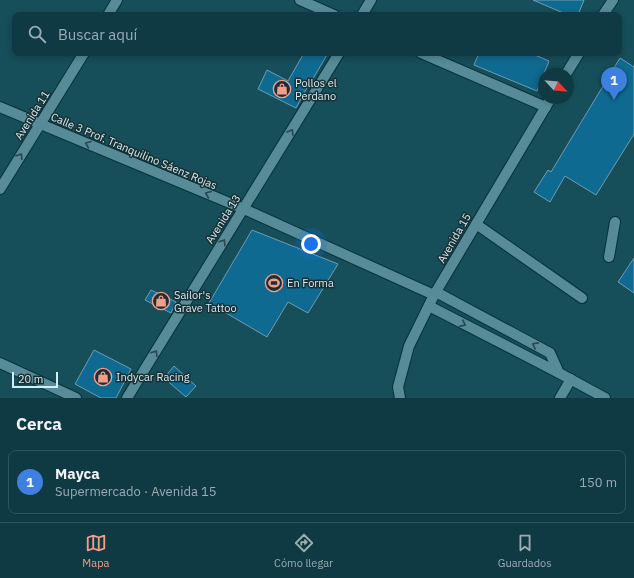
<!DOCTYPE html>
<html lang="es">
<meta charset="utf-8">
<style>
body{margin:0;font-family:"IBM Plex Sans",sans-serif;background:#1e454e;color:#f1f3f6}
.compass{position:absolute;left:538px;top:68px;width:36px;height:36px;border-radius:50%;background:#103a43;box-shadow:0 2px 6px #0003;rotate:116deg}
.scale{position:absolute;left:12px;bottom:10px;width:46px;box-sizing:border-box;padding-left:4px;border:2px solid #d2edf3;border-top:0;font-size:11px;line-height:14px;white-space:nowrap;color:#d2edf3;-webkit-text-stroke:3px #1a3035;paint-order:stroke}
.you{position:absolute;left:311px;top:244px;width:14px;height:14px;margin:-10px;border:3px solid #fff;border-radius:50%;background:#1a73e8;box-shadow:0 0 0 6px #1a73e833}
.badge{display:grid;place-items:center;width:26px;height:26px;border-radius:50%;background:#f49e89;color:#fff;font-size:13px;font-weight:700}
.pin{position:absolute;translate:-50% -33px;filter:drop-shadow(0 1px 2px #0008)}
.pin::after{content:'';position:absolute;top:21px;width:14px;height:12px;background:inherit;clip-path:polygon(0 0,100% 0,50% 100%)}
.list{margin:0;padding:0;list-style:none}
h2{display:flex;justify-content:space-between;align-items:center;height:52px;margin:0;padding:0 16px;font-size:17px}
h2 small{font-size:13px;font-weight:400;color:#9cadb2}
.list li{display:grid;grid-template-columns:26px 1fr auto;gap:12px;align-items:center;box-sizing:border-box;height:64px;margin:0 8px 8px;padding:0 8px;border:1px solid #30545c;border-radius:8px}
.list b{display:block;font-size:15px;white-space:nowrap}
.list p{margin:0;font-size:13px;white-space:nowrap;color:#9cadb2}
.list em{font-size:13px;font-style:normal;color:#9cadb2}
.icon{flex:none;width:22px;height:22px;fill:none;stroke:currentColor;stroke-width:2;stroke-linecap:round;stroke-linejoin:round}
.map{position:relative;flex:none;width:634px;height:398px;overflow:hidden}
.search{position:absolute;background:#103a43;box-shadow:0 2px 6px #0003;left:12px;right:12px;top:12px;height:44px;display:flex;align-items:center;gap:10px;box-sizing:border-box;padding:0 14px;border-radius:8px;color:#9cadb2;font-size:15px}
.sheet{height:124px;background:#103a43}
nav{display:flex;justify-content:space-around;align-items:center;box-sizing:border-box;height:56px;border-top:1px solid #30545c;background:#103a43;font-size:11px;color:#9cadb2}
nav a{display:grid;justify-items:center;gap:2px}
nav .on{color:#f49e89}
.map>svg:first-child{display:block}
</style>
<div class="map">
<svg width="634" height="398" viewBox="0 0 634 398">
<rect width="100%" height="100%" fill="#164e59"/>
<!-- building -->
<g fill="#0f6a91" stroke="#709bb3">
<polygon points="533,0 584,0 578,15 568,15"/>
<polygon points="304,53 328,53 311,82 310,82 296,108 258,89 267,70 288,81"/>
<polygon points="479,53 530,53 549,61 537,91 474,65"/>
<polygon points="620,58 634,67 634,134 596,195 565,176 550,202 534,192 548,170 551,172"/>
<polygon points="252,230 338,264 308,313 288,302 267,337 209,303"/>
<polygon points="634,258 634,293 618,282"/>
<polygon points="151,290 176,302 171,313 145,300"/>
<polygon points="94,350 131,369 116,398 101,398 75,384"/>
<polygon points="174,366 196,386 186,397 164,378"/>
</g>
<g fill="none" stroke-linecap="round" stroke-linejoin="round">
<defs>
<g id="minor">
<polyline points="300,0 334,15"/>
<polyline points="108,15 117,0"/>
<polyline points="362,15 371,0"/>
<polyline points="603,15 613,0"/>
<polyline points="421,53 546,107"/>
<polyline points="566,74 579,53"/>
<polyline points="0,107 244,209 434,295"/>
<polyline points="0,189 84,53"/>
<polyline points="476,224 582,298"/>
<polyline points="609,257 615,222"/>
<polyline points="436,292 550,353 559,373"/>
<polyline points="429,306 559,373 605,398"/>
<polyline points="0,363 76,398"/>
<polyline points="127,398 339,53"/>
<polyline points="400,398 398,387 409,346 434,295 551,98"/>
<polyline points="560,398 571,379"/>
</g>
</defs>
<!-- minor casing -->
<use href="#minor" stroke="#06323b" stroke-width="12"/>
<!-- minor -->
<use href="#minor" stroke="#568b97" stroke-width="10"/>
</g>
<!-- one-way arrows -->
<defs><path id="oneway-chevron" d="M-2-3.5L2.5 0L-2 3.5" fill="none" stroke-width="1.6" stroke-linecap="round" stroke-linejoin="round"/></defs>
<g stroke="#29474e">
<use href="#oneway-chevron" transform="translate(291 132) rotate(-59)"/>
<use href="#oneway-chevron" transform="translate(88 144) rotate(-157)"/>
<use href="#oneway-chevron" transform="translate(20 156) rotate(-58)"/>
<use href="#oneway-chevron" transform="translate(208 194) rotate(-157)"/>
<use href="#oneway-chevron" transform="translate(223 242) rotate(-58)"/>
<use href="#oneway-chevron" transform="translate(463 324) rotate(27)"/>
<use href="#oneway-chevron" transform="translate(535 345) rotate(-152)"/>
<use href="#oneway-chevron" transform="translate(155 353) rotate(-58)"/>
</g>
<!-- icons -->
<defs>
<symbol id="shop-ring" viewBox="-11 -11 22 22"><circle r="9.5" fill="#1a3035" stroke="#f49e89" stroke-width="1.5"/><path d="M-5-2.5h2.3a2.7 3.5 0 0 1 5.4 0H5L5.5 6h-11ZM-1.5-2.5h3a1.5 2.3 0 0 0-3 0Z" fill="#f49e89"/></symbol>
<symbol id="stadium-ring" viewBox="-11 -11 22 22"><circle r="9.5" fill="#1a3035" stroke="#f49e89" stroke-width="1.5"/><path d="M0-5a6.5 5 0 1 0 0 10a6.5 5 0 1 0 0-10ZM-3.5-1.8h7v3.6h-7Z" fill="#f49e89"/></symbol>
</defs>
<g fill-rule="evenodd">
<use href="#shop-ring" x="272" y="79" width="20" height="20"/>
<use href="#stadium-ring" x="264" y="273" width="20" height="20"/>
<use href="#shop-ring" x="151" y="291" width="20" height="20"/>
<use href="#shop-ring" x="93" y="367" width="20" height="20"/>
</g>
<g text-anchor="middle" stroke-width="3" stroke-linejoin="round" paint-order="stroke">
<!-- poi labels -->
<g font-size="11" fill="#d2edf3" stroke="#1a3035" text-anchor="start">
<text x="295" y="87">Pollos el<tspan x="295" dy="13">Perdano</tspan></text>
<text x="287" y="287">En Forma</text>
<text x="174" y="299">Sailor's<tspan x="174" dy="13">Grave Tattoo</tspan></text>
<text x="116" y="381">Indycar Racing</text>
</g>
<!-- street labels -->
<g font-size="11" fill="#d2edf3" stroke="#1a3035">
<text transform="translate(32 115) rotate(-58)" y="4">Avenida 11</text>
<text transform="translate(134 151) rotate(23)" y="4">Calle 3 Prof. Tranquilino Sáenz Rojas</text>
<text transform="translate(223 219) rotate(-58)" y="4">Avenida 13</text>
<text transform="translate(454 238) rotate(-60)" y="4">Avenida 15</text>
</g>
</g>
</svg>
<svg class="compass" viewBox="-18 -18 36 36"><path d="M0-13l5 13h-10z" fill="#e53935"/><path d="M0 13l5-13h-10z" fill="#9cadb2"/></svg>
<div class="scale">20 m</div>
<div class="you"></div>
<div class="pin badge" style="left:614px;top:100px;background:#3f7fe0">1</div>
<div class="search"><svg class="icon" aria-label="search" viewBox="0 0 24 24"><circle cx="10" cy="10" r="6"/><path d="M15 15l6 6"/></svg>Buscar aquí</div>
</div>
<section class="sheet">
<h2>Cerca<small></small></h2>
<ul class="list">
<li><span class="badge" style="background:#3f7fe0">1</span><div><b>Mayca</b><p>Supermercado · Avenida 15</p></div><em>150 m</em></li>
</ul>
</section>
<nav>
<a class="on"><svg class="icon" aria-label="map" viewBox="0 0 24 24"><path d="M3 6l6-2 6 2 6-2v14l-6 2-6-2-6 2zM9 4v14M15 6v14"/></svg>Mapa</a>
<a><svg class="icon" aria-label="directions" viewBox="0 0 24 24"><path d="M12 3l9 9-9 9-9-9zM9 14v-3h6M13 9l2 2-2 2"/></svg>Cómo llegar</a>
<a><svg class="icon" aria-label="saved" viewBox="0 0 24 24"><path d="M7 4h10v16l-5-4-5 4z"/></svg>Guardados</a>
</nav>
